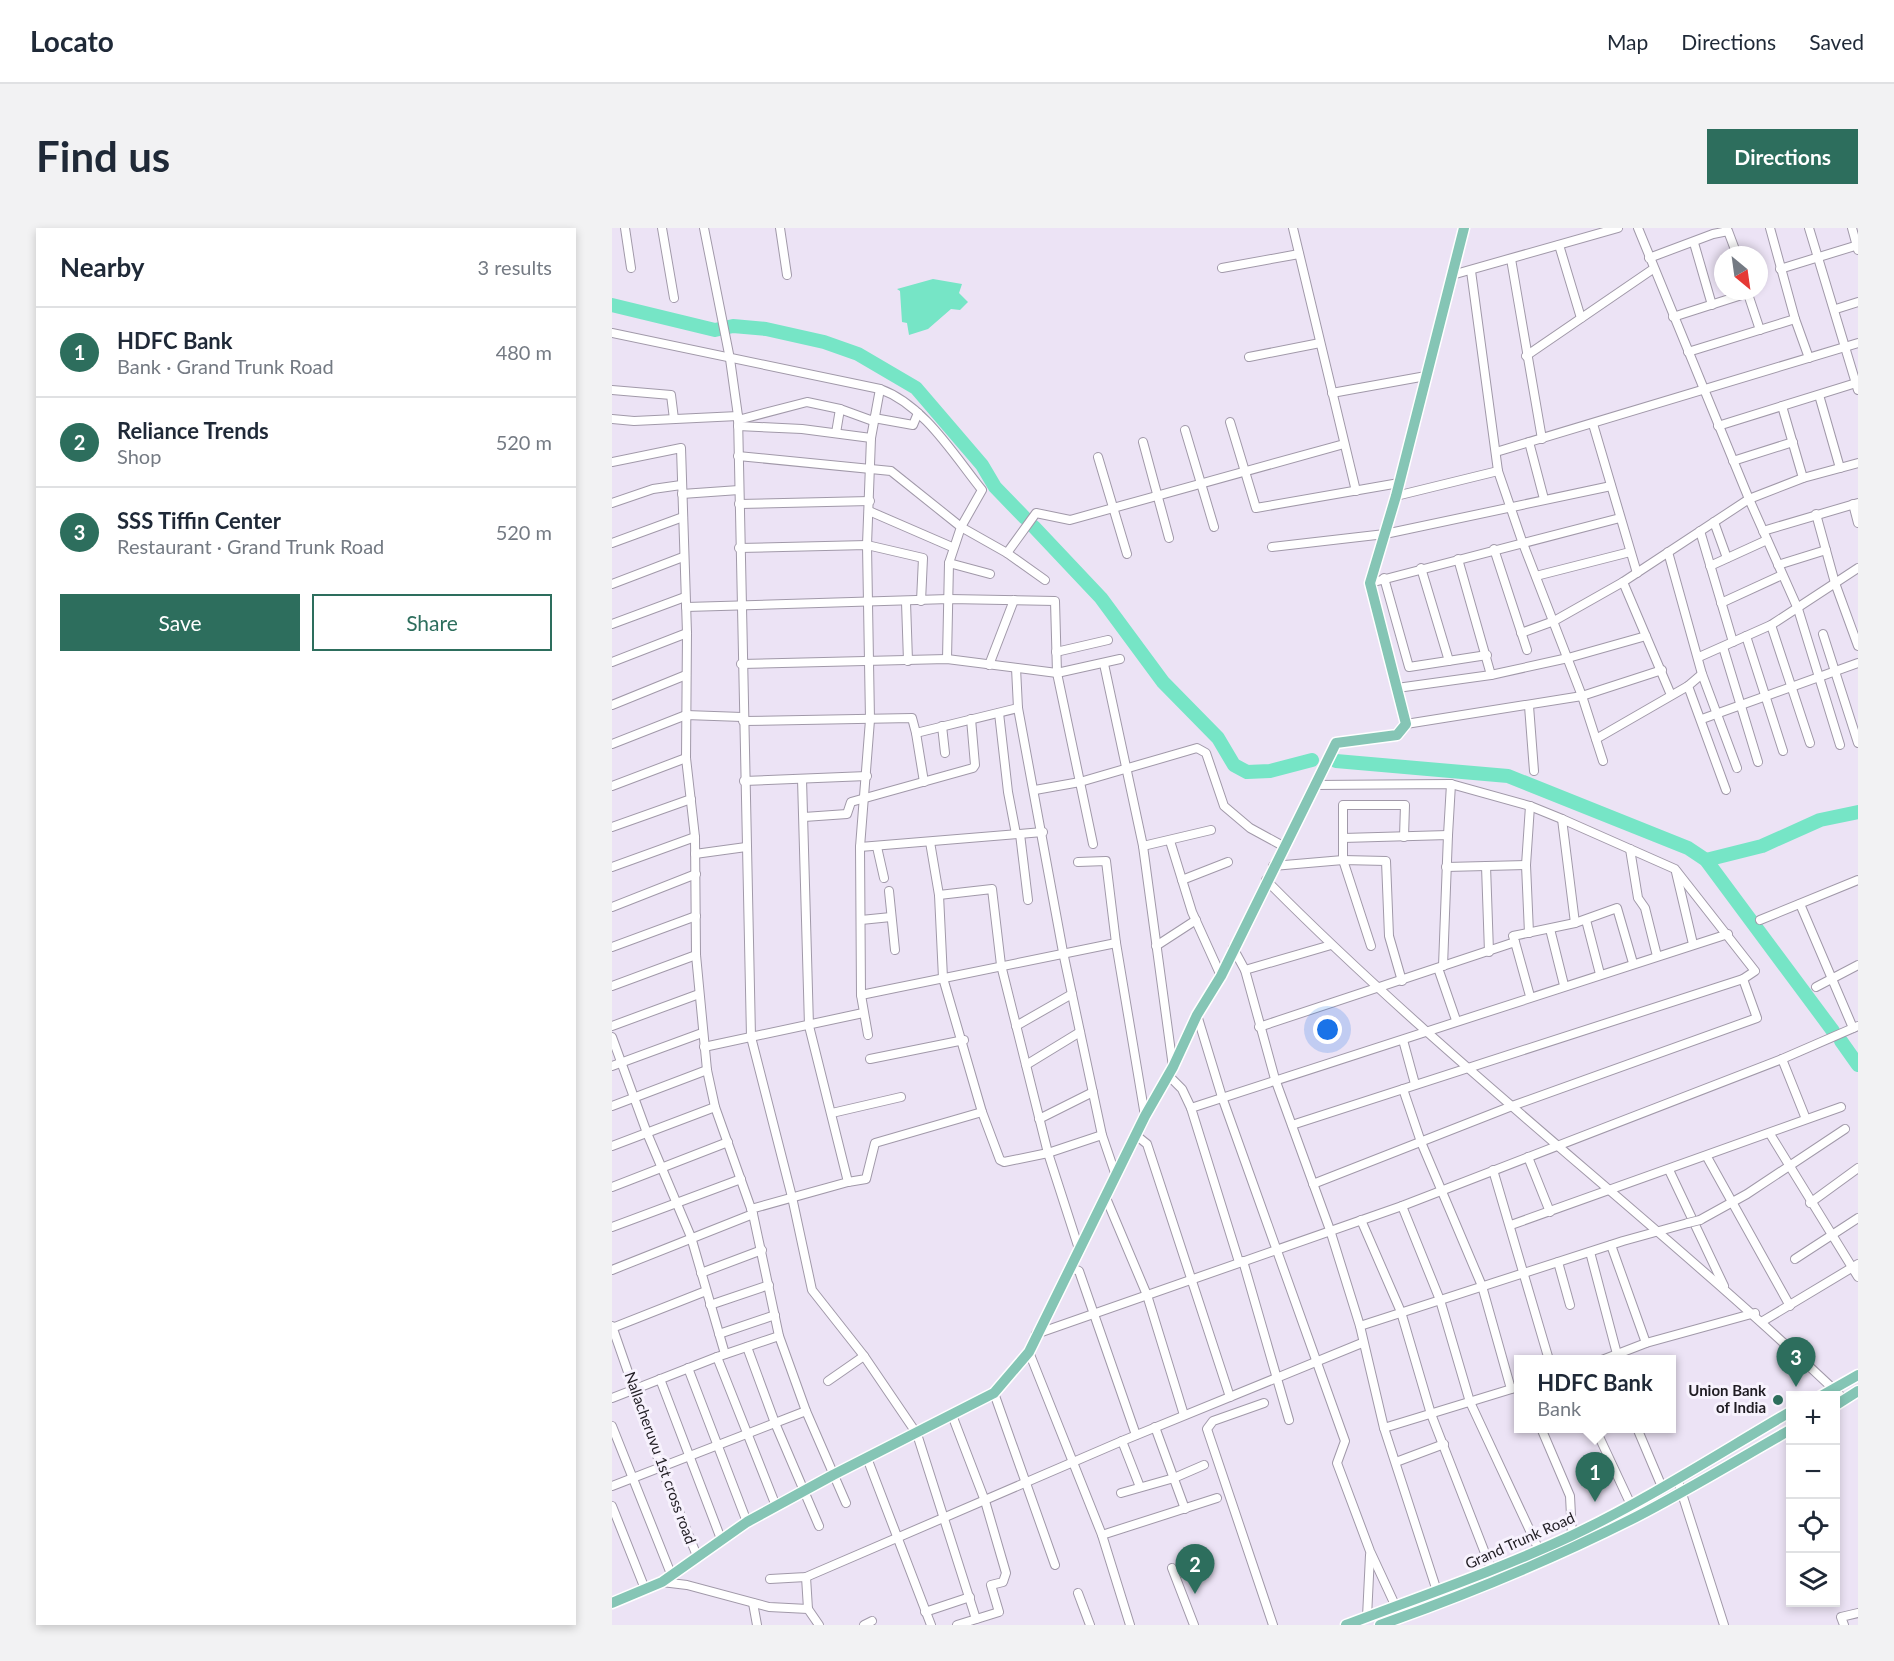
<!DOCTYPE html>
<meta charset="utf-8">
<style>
body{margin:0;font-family:Lato,sans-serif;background:#f2f2f3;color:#1f2937}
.controls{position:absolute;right:18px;bottom:18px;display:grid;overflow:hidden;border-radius:0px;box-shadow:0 3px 9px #0003}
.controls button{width:54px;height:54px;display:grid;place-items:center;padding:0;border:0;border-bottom:2px solid #e0e1e3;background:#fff;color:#1f2937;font:30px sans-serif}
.compass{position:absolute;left:1102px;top:18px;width:54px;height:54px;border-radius:50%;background:#fff;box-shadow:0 3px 9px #0003;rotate:151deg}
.you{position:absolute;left:716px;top:802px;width:21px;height:21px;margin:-15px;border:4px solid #fff;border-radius:50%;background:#1a73e8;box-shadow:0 0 0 9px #1a73e833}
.badge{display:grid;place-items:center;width:39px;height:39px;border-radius:50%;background:#2d6e5d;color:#fff;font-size:20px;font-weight:700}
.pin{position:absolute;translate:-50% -50px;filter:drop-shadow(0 2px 3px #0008)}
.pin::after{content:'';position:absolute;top:32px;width:21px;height:18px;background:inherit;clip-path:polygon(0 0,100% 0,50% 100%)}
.popup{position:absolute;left:902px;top:1127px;width:162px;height:78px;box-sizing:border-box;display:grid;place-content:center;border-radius:0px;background:#fff;filter:drop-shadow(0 2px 4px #0005);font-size:20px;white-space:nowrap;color:#747a83}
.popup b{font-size:22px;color:#1f2937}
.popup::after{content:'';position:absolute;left:50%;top:100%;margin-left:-12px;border:12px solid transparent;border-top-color:#fff}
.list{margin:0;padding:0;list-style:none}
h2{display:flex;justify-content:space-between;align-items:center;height:78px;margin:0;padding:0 24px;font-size:26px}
h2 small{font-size:20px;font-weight:400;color:#747a83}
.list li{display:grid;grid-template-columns:39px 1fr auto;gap:18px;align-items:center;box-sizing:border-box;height:90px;padding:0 24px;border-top:2px solid #e0e1e3}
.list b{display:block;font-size:22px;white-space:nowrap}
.list p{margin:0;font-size:20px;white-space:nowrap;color:#747a83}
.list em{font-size:20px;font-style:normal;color:#747a83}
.actions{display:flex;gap:12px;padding:18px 24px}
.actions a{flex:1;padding:14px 0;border:2px solid #2d6e5d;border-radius:0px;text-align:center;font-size:21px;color:#2d6e5d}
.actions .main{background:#2d6e5d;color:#fff}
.icon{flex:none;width:33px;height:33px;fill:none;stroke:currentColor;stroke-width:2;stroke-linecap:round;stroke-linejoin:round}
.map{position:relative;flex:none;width:1246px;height:1397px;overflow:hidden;border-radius:0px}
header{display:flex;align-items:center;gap:36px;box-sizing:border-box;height:84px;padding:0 30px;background:#fff;border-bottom:2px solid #e0e1e3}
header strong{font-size:28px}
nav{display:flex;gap:33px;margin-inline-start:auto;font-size:21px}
.intro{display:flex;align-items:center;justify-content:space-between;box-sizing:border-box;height:144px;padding:0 36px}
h1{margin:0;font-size:42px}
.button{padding:15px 27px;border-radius:0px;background:#2d6e5d;color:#fff;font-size:21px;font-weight:700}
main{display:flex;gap:36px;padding:0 36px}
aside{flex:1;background:#fff;border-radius:0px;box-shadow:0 3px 9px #0003}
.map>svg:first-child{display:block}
</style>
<header>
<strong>Locato</strong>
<nav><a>Map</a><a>Directions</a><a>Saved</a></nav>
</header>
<div class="intro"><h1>Find us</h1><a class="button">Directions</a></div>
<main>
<aside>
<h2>Nearby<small>3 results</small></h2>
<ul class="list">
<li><span class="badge">1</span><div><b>HDFC Bank</b><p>Bank · Grand Trunk Road</p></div><em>480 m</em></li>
<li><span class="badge">2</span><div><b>Reliance Trends</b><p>Shop</p></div><em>520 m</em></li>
<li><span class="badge">3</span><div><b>SSS Tiffin Center</b><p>Restaurant · Grand Trunk Road</p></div><em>520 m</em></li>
</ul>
<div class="actions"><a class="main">Save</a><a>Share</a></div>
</aside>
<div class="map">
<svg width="1246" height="1397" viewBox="0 0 1246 1397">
<rect width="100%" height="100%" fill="#ece3f5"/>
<!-- water -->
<polygon fill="#76e5c6" points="321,51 350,56 347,65 356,74 348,82 339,81 316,101 297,107 295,95 290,94 288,63 285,61"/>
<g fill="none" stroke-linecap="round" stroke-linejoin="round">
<!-- river -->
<g stroke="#76e5c6" stroke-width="14">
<polyline points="0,77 103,102 121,98 154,101 212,114 246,126 304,160 370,237 383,259 413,290"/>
<polyline points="422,299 489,370 551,454 606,510 622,537 635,544 658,543 700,532"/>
<polyline points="724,533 896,548 1076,620 1094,632 1221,803"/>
<polyline points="1094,632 1150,618 1208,592 1246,584"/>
<polyline points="1229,813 1246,837"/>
</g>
<defs>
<g id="minor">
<polyline points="13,0 19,40"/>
<polyline points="50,0 62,70"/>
<polyline points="92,0 118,131 126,188 139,809 180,969 200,1062 252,1128 305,1206 364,1391"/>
<polyline points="168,0 175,47"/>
<polyline points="681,0 744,263"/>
<polyline points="1026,0 1137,271 1186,381 1228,517"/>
<polyline points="1158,0 1183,91 1197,130"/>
<polyline points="1197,0 1246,162"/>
<polyline points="1240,0 1246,22"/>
<polyline points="1082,15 1100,77"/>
<polyline points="947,17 969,90"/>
<polyline points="1037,30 1101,6 1116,3 1125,27"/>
<polyline points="899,31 930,211"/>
<polyline points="610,40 687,26"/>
<polyline points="1168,41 1246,17"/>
<polyline points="859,43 886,243 910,313 970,468 991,533"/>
<polyline points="840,47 1006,0"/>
<polyline points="1135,63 1148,102"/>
<polyline points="1224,81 1246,74"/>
<polyline points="1061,89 1136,65"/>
<path d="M0 105 268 161C312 177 341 226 370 262L349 299 337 335 335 431"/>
<polyline points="1076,124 1183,91"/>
<polyline points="914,128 1041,41"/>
<polyline points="637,129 708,115"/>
<polyline points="0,162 59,167 62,191"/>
<polyline points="720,165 814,148"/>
<polyline points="1207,167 1228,240"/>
<polyline points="1170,178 1191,250"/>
<polyline points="262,190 301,197 306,185"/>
<polyline points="0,191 22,193 126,188"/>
<polyline points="126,192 195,174 228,181 261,193"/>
<polyline points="618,194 644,280 787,255"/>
<polyline points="981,196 1025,345"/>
<polyline points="126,198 190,201 259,210"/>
<polyline points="1106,198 1244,155"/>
<polyline points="573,202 602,299"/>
<polyline points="224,205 228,181"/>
<polyline points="531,214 557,310"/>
<polyline points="917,214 932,271"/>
<polyline points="884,224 1246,115"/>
<polyline points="126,228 279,243 349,299 395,325 433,352"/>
<polyline points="486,229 515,326"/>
<polyline points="1121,233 1181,214"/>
<polyline points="0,234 69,220 75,405 74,530 83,609 84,727 95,842 103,879 141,986 167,1108 194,1183 234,1275"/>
<polyline points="70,266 127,262"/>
<polyline points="784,268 886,243"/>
<polyline points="0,275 41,261 69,257"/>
<polyline points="127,276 258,273"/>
<polyline points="1241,276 1246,295"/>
<polyline points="257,283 340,319"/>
<polyline points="1204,286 1223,355 1246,418"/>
<polyline points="1102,294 1115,330"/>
<polyline points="1088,303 1121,414"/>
<polyline points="1151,303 1246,275"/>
<polyline points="0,315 71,289"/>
<polyline points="660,319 773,306 999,258"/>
<polyline points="127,320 255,317 311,330 309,373"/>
<polyline points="882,321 915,422"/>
<polyline points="1056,324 1090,446 1125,540"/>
<polyline points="395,325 424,285 458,292 732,216"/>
<polyline points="846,331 879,447"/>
<polyline points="337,335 378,346"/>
<polyline points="1166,337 1214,322"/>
<polyline points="1098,338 1155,312"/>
<polyline points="809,340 837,433"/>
<polyline points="924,348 1018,324"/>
<polyline points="772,350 797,439 875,427"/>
<polyline points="1011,354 1059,467"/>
<polyline points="758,355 1008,290"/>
<polyline points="0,356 71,329"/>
<polyline points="294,374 296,433"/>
<polyline points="1109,375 1170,347"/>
<polyline points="74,379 337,371 443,373 445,445 481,616"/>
<polyline points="0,396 73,369"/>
<polyline points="1159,397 1198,515"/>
<polyline points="909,405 942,393 1011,354 1137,271 1191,250 1246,235"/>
<polyline points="1211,406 1246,515"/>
<polyline points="1134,408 1171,523"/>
<polyline points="1111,419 1146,534"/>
<polyline points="444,424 496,412"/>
<polyline points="1087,429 1159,397 1246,340"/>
<polyline points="0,434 75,405"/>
<polyline points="129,436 335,431 445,445 508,431"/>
<polyline points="492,436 531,618 561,839"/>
<polyline points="377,437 402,372"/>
<polyline points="404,440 406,480 451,724 490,907 504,948"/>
<polyline points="1076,458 1114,562"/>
<polyline points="785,460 879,447 956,430 1034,408"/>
<polyline points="0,477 74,447"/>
<polyline points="917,478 922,543"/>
<polyline points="387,485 396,564 404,606"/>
<polyline points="1090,491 1246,435"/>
<polyline points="131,493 300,490 304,505 406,480"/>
<polyline points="794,496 970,468 1050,442"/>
<polyline points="330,498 333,525"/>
<polyline points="304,505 312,554"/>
<polyline points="984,511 1076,458 1090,446"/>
<polyline points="0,516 74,487 130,489"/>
<polyline points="132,553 255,548"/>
<polyline points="0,558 74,530"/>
<polyline points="423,562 468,554 585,520 594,525 612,578 638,600 671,618"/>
<polyline points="192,589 235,586 239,574 361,540 363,537 359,491"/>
<polyline points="950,591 963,695"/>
<polyline points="0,599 79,571"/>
<polyline points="408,606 416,672"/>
<polyline points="836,607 839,556"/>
<polyline points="731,610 836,607 831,738"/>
<polyline points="558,613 580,684 609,748"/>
<polyline points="318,614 327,667 331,750 370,884 388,932 392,934 436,925 490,907"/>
<polyline points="531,618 599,602"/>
<polyline points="248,619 431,604"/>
<polyline points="265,619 272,650"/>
<polyline points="1018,621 1026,670 1033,680 1045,728"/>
<polyline points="83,626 134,619"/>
<polyline points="466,634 494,633 504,715 533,888"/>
<polyline points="661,638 731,632 774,633 777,708 790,753"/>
<polyline points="874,638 877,724"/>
<polyline points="0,639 83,609"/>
<polyline points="834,639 914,637"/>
<polyline points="1064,644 1081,716"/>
<polyline points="570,652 616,634"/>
<path d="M654 652C837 837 1045 993 1233 1172"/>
<polyline points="277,663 283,722"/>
<polyline points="327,667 380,661 389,737 436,925 467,1021"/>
<polyline points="1188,676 1241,800"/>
<polyline points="0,679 84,646"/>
<polyline points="249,692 279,689"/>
<polyline points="974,692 988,746"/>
<polyline points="1148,692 1246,652"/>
<polyline points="938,701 952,757"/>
<polyline points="917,705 914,637 918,578"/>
<polyline points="903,714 901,708 963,695 1005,680 1021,735"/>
<polyline points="544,718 584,692"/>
<polyline points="759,718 731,632 731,577 793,577 792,609"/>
<polyline points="0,719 84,688"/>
<polyline points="621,720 633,742 663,851 718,1002 748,1098 772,1200 825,1363"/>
<polyline points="826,740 844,792"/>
<polyline points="633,742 719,717"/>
<polyline points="0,758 84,727"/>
<polyline points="1204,759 1246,737"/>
<polyline points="249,767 504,715"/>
<polyline points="585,787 610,869 733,1213 725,1235 758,1323 784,1379"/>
<polyline points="0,798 87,766"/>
<polyline points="404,798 460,766"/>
<polyline points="647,799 903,714 918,768"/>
<polyline points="256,807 249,767 248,619 258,492 255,317 259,210 268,161"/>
<polyline points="0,809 35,905 79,1009 113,1126"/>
<polyline points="791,812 803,856"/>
<polyline points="92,819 251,785"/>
<polyline points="258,831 352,812"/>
<polyline points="1170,831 1194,891"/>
<polyline points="414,837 468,804"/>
<polyline points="0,838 90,805"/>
<polyline points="556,847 570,861 579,880"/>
<polyline points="791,861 809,914 870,1058 899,1161"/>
<polyline points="0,878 95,842"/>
<polyline points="220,885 289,869"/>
<polyline points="427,891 481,864"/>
<polyline points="680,897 1131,751 1143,743 1063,641 950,591 918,578 839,556 702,557"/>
<polyline points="1158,906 1246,1049"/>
<polyline points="525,908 535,916 618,1169"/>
<polyline points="0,918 103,879"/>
<polyline points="916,929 938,984"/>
<polyline points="1095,929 1178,1078"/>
<polyline points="881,942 937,1132"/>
<polyline points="1057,942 1112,1058"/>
<polyline points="236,954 254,951 263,915 370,884"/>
<polyline points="701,956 900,878 1145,790 1131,751"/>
<polyline points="0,959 116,914"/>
<polyline points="494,970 535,1067 572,1187"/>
<polyline points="1198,975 1246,940"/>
<polyline points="790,978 828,1072 858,1174 927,1322"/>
<polyline points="139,981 236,954 197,798 190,551"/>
<polyline points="749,992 789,1084 819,1186 880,1343"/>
<polyline points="1088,992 1135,966 1233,901"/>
<polyline points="899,997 1229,879"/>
<polyline points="0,999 129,951"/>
<polyline points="999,1017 1034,1115"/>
<polyline points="978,1024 1005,1126"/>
<polyline points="1183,1031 1246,990"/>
<polyline points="631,1033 677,1192"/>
<polyline points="627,1034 579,880 1116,706"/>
<polyline points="946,1034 958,1077"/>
<polyline points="458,1039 467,1043 524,1207"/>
<polyline points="0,1042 141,986"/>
<polyline points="89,1045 150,1022"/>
<polyline points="98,1077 157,1057"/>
<polyline points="1151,1093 1246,1036"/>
<polyline points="0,1098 49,1239 85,1328"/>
<polyline points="748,1098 1011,1013 1076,995"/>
<polyline points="0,1100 94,1063"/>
<polyline points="107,1106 163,1087"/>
<polyline points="424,1106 790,978 1170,831 1246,798"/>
<polyline points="135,1119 163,1195 207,1298"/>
<polyline points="417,1124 490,1307 518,1397"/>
<polyline points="105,1129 164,1278"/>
<polyline points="990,1132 1034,1115 1143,1085"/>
<polyline points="76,1140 135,1294"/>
<polyline points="48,1151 109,1311"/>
<polyline points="216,1153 252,1128"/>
<polyline points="382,1165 443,1337"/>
<polyline points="0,1170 105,1129 167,1108"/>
<polyline points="652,1175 601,1193 595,1201 661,1397"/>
<polyline points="340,1187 373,1273 394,1345 391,1354 379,1357 387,1384 345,1397"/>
<polyline points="0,1198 59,1346"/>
<polyline points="543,1199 573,1281"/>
<polyline points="772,1200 906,1159"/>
<polyline points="929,1200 958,1268 960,1307"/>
<polyline points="983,1200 1019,1277"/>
<polyline points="1025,1200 1050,1259"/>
<polyline points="510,1213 528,1259"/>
<polyline points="255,1230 319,1397"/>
<polyline points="784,1234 832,1216"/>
<polyline points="1065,1250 1112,1397"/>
<polyline points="0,1258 194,1183"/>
<polyline points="509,1265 562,1250 592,1237"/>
<polyline points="0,1278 33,1361"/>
<polyline points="490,1307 605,1270"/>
<polyline points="560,1340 582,1397"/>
<polyline points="194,1349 196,1381"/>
<polyline points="158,1351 194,1349 510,1213 750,1115"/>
<polyline points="50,1354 75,1357 157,1379 196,1381 207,1397"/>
<polyline points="466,1365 478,1397"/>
<polyline points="141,1375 145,1397"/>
<polyline points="313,1384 358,1369"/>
<polyline points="755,1389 758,1327"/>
<polyline points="252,1397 260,1393"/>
<polyline points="1232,1397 1229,1389 1246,1385"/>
</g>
<g id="major">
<polyline points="1209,1168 1246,1147"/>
<polyline points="1224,1177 1246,1163"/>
<polyline points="0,1375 50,1354 135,1294 221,1247 382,1165 417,1124 533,888 561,839 585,787 609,748 724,515 785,507 794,496 758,355 784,268 852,0"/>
<path d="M734 1397C810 1368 886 1342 959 1308 1035 1272 1106 1226 1178 1184"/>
<path d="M768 1397C856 1366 941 1331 1024 1289 1076 1262 1127 1231 1178 1202"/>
</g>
</defs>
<!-- minor casing -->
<use href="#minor" stroke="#a199a9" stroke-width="10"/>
<!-- major casing -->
<use href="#major" stroke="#fff" stroke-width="13"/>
<!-- minor -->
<use href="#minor" stroke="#fff" stroke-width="8"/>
<!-- major -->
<use href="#major" stroke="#85c5b5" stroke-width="10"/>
<defs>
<polyline id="minor-bridge" points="1076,995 1088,992"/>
</defs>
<!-- minor-bridge casing -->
<use href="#minor-bridge" stroke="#a199a9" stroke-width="10" stroke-linecap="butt"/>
<!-- minor-bridge -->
<use href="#minor-bridge" stroke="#fff" stroke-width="8"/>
</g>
<!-- markers -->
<circle fill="#2d6e5d" stroke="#f7f2fd" stroke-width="2" cx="1166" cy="1172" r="6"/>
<g text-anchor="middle" stroke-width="6" stroke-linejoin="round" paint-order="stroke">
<!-- poi labels -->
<g font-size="15" font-weight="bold" fill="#201d23" stroke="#f7f2fd" text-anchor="end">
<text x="1154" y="1168">Union Bank<tspan x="1154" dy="17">of India</tspan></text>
</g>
<!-- street labels -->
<g font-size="15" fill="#201d23" stroke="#f7f2fd">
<text transform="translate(48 1230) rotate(70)" y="5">Nallacheruvu 1st cross road</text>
<text transform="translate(908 1313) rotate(-24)" y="5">Grand Trunk Road</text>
</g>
</g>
</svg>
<div class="controls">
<button>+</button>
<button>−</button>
<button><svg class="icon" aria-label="locate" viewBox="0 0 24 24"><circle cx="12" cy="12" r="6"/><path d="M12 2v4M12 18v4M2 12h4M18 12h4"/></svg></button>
<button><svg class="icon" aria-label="layers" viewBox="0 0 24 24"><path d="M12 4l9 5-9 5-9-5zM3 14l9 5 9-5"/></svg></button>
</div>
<svg class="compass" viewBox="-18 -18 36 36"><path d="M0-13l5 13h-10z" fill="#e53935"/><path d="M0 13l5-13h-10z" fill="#747a83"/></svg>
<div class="you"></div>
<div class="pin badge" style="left:983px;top:1274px">1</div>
<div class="popup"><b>HDFC Bank</b>Bank</div>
<div class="pin badge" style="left:583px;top:1366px">2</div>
<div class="pin badge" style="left:1184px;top:1159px">3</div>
</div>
</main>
